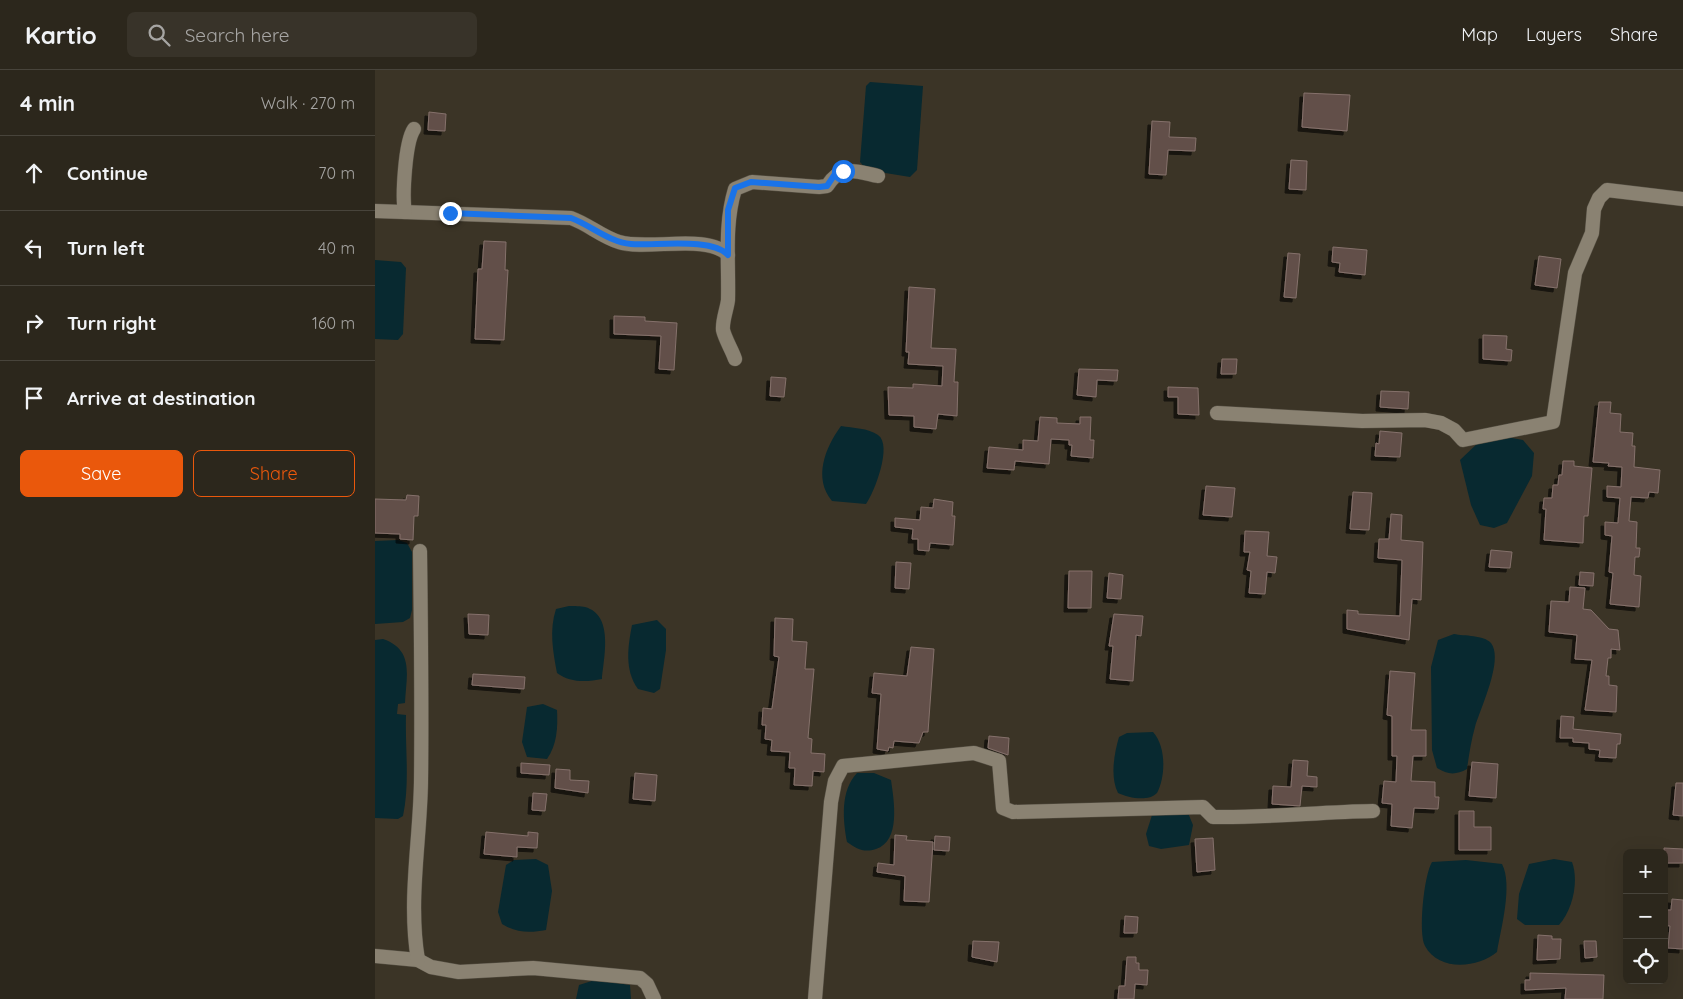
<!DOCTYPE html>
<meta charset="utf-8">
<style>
body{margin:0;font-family:Quicksand,sans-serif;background:#383329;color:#f1f3f6}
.controls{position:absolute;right:15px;bottom:15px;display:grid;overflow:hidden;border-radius:8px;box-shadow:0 5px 20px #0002}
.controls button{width:45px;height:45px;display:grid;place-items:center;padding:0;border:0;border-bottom:1px solid #48443b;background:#2c271c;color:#f1f3f6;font:25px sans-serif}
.stop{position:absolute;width:15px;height:15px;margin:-11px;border:4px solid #1a73e8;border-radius:50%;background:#fff}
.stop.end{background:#1a73e8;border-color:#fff;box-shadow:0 1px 5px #0008}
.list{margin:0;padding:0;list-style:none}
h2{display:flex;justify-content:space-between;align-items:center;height:65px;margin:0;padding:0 20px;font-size:21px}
h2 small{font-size:16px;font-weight:400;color:#a6a5a3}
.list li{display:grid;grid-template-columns:32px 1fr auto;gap:15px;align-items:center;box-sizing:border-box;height:75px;padding:0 20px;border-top:1px solid #48443b}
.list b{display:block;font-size:19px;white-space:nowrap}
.list em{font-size:16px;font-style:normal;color:#a6a5a3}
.actions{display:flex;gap:10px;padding:15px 20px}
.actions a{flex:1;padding:11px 0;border:1px solid #ea580c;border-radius:8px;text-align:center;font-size:18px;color:#ea580c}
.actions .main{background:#ea580c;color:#fff}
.icon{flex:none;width:28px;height:28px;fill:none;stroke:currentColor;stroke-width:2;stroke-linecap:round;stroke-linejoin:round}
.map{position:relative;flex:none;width:1308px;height:929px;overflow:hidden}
header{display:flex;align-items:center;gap:30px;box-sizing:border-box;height:70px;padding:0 25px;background:#2c271c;border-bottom:1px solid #48443b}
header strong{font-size:24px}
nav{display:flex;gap:28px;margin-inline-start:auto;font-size:18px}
.search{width:350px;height:45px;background:#383329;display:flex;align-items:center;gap:12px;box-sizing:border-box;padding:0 18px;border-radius:8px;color:#a6a5a3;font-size:19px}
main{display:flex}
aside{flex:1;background:#2c271c}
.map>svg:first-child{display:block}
</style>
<header>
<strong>Kartio</strong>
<div class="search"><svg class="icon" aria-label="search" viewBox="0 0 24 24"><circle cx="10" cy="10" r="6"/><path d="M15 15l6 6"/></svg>Search here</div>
<nav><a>Map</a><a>Layers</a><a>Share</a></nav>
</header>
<main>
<aside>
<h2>4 min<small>Walk · 270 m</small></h2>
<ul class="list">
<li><svg class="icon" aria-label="ahead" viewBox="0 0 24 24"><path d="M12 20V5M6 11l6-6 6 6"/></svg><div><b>Continue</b></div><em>70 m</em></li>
<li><svg class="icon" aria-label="left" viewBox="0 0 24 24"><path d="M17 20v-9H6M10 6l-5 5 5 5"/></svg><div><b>Turn left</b></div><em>40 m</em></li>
<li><svg class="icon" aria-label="right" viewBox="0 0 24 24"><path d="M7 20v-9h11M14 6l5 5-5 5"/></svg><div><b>Turn right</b></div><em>160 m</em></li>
<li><svg class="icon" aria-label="arrive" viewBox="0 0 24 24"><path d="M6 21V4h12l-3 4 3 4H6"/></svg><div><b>Arrive at destination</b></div></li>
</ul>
<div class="actions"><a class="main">Save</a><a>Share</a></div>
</aside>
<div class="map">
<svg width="1308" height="929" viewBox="0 0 1308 929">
<defs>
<filter id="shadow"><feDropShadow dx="-4" dy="4" stdDeviation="0" flood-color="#0009"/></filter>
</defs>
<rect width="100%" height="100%" fill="#3b3426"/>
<!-- water -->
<g fill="#082930">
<polygon points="495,12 548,16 542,100 535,107 492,100 485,92 491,16"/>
<polygon points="0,190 26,192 31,198 28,264 23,270 0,269"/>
<path d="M466 356C478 358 493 358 503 365 518 375 499 423 491 434L457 431C438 408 450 378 466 356Z"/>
<polygon points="1126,366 1148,370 1159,383 1157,406 1132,453 1119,458 1105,455 1096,435 1085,390 1105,371"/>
<polygon points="23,470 32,473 37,482 37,540 35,548 28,552 0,554 0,471"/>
<path d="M194 536C199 536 206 536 210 537 239 545 229 587 227 609 212 612 195 613 182 603 178 582 174 560 181 539Z"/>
<path d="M282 550 291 559V580L285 619 279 623 263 619C249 600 253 576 257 555Z"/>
<path d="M1079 564C1089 566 1109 565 1116 573 1129 590 1105 639 1100 657 1096 671 1094 685 1092 699 1081 705 1073 705 1062 698L1057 680 1056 597 1063 570Z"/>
<path d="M8 569C40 580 31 607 30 633L23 634 22 644 31 645C30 678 35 713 28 746L23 749 0 748V570Z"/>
<path d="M168 634 182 640C183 657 182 675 172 689L152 687 147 672 152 637Z"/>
<path d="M778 662C791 676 791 706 782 723 773 732 754 728 743 723 735 707 739 684 744 667L752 663Z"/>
<path d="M482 703H499L516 710C519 731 526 771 501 779 489 783 482 779 472 772 468 750 465 721 482 703Z"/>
<polygon points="793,742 813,743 818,755 814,775 786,779 774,776 771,764 777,745"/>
<path d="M161 789 173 795 177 821 171 860C155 863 141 863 127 854L123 842 131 795 139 790Z"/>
<path d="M1179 789 1197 792C1204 811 1198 839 1184 855H1150L1142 849 1144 824 1154 794Z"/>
<path d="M1091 790 1127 794C1138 815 1126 858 1122 882 1103 898 1064 902 1050 876 1043 863 1049 805 1057 792Z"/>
<polygon points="220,910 255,915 256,929 201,929 204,915"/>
</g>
<!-- building -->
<g fill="#624f4a" stroke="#85716b" filter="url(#shadow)">
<polygon points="929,23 975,25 972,61 927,57"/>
<polygon points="54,42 71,44 70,61 53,60"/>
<polygon points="777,51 795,52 794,67 821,68 820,81 793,80 791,105 774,104"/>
<polygon points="916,90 932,91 931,120 914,119"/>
<polygon points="109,171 131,172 130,200 133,200 129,270 100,269 103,199 107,199"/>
<polygon points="958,177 992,180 990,205 964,202 965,193 957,192"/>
<polygon points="913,183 925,184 921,228 909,227"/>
<polygon points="1164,186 1186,189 1182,218 1160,215"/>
<polygon points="534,217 560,219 556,278 581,279 579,312 583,312 582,346 563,344 561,359 539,357 539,346 514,345 513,317 538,318 538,314 567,316 568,296 533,294 534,282 531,282"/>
<polygon points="239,246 270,247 270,251 302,253 299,300 284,299 286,266 239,264"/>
<polygon points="1108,265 1132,266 1131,279 1137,280 1136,291 1108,289"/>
<polygon points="847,289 862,289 861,304 846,304"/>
<polygon points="704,299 743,300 742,311 722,310 721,327 702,325"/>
<polygon points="396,307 411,308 409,327 395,326"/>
<polygon points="793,317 823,318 824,345 803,344 803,327 793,327"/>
<polygon points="1006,321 1034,322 1033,339 1005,337"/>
<polygon points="1224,332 1236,332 1235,343 1246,344 1245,362 1258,363 1257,376 1260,376 1259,397 1285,400 1283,423 1274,422 1273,428 1256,427 1254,451 1262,452 1261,478 1265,478 1264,487 1260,487 1259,505 1266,506 1264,537 1235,534 1238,503 1234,502 1237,466 1230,465 1230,452 1243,453 1245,428 1232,427 1232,416 1246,417 1247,397 1233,396 1234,393 1218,392"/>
<polygon points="665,347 682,348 682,353 705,354 705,347 716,347 715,370 719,370 718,388 696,386 697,375 694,375 694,370 676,369 674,394 640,391 639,400 612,398 614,377 648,380 648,370 663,371"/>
<polygon points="1005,361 1027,363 1025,387 1000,386 1001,373 1004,374"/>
<polygon points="1188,391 1199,391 1199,396 1217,398 1213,446 1209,446 1208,473 1169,470 1171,439 1168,439 1169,428 1177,428 1178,415 1183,415 1184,405 1187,405"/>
<polygon points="831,416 860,418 857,447 828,445"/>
<polygon points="978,422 997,423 994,460 975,459"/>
<polygon points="32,425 44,426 43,446 39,446 38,470 25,469 25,464 0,463 0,429 31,430"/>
<polygon points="559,429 578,432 577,446 580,446 578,475 555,473 554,481 543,480 543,469 537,469 538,459 520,457 520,448 545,450 546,437 558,438"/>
<polygon points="1016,444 1027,445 1026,470 1048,472 1046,530 1037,529 1034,570 972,559 972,540 983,541 983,544 1025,546 1027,490 1003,488 1004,469 1014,469"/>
<polygon points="870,461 894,462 892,486 902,487 900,503 892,502 890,524 874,523 876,501 872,500 875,482 869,482"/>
<polygon points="1116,480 1137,482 1135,498 1114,497"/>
<polygon points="521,492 536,493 534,519 520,518"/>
<polygon points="694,501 717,501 716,538 693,538"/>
<polygon points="1205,502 1219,503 1218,516 1204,515"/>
<polygon points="734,503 748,505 746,529 732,528"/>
<polygon points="1195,517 1210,518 1208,539 1216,540 1234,559 1243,560 1245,580 1236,579 1236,588 1233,588 1231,606 1234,606 1234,615 1242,616 1241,642 1210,640 1217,590 1200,589 1202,565 1174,562 1176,531 1194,532"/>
<polygon points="93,544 114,545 113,565 94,564"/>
<polygon points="739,544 768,546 766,566 761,565 758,611 735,609 738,576 734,576"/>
<polygon points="400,548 418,549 417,571 432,572 430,599 439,599 433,668 437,669 436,683 450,684 449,702 438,701 437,716 419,715 420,698 414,698 415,682 396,681 397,670 390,669 391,655 387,655 388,638 397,639 404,587 399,586"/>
<polygon points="536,577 559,579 553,662 548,662 544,673 519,671 518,678 514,677 513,681 502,679 506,624 497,623 499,603 532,606"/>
<polygon points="1015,601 1040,603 1036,660 1051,660 1051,686 1038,686 1036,711 1060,712 1060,727 1064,727 1063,739 1039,738 1037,758 1016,756 1017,734 1007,733 1009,711 1021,712 1022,686 1017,686 1017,646 1012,645"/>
<polygon points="98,604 150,607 149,619 97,615"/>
<polygon points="1186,646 1199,647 1198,659 1246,664 1245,674 1242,674 1241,688 1224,687 1225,680 1214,679 1214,673 1198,672 1198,668 1185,668"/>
<polygon points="614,666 634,668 633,685 613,678"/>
<polygon points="918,690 933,691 932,706 942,707 942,717 927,716 925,736 897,734 898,716 916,717"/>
<polygon points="1097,692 1123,694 1121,728 1094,726"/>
<polygon points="146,693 175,695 174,705 146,703"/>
<polygon points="181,699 195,700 195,710 214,711 213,723 180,718"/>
<polygon points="260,703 282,705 280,731 258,729"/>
<polygon points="1301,713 1308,713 1308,746 1298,745"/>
<polygon points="158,723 172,724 170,741 157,740"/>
<polygon points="1084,741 1099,741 1099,757 1116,757 1116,780 1084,780"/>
<polygon points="111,762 153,766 153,762 163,763 162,778 142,777 142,787 109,784"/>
<polygon points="520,765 532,766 531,770 558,772 554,832 529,831 530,806 502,802 503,793 519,795"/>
<polygon points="560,766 575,767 574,781 559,780"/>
<polygon points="838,768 840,800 822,802 820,769"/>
<polygon points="1289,778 1308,779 1308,793 1289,793"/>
<polygon points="1297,829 1308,830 1308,879 1293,878 1295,856 1289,855 1289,840 1296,840"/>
<polygon points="750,846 763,847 762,863 749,863"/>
<polygon points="1163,865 1177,866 1177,869 1186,869 1185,889 1162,890"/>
<polygon points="598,871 624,872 622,892 597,887"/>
<polygon points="1209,871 1221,871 1222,887 1210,888"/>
<polygon points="752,887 761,887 761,893 764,893 764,900 773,900 772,915 760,914 759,929 743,929 744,916 750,916"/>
<polygon points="1155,903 1229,905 1228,929 1190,929 1191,918 1150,920 1150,910 1155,910"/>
</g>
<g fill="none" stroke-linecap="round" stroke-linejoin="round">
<defs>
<g id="minor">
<path d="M0 141 196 148C213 154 227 167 244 172 272 181 333 163 353 185"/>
<path d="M30 142C27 127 30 72 39 59"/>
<path d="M360 289C357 280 350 269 348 260 347 251 352 239 353 230 354 192 349 155 360 119L377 112 444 117 452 116C466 94 480 101 503 106"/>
<polyline points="842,343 987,351 1050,350 1066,353 1079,360 1088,370 1178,352 1200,203 1217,163 1219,139 1224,128 1232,120 1308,129"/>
<polyline points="0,886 43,890 56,897 84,902 158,898 265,908 272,914 279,929"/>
<path d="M43 890C33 831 45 772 46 712 47 635 46 558 45 481"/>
<path d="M440 929 456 732 460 711 468 696 599 683 624 691 628 738 638 742 828 737 838 747C891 748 944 742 998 741"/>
</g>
</defs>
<!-- minor casing -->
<use href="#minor" stroke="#565044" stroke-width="15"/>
<!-- minor -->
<use href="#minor" stroke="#8a8272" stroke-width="14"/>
</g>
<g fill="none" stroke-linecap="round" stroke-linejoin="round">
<!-- route -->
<path stroke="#1a73e8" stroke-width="6" d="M75 143 196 148C217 156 234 172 256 174 279 176 337 167 353 185V140L360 118 376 112 444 117 452 116 460 104 468 101"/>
</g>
</svg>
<div class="controls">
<button>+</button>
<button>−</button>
<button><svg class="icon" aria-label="locate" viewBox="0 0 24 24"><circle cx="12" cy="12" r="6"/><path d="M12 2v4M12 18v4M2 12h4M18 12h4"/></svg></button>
</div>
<div class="stop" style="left:468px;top:101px"></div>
<div class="stop end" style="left:75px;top:143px"></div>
</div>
</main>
